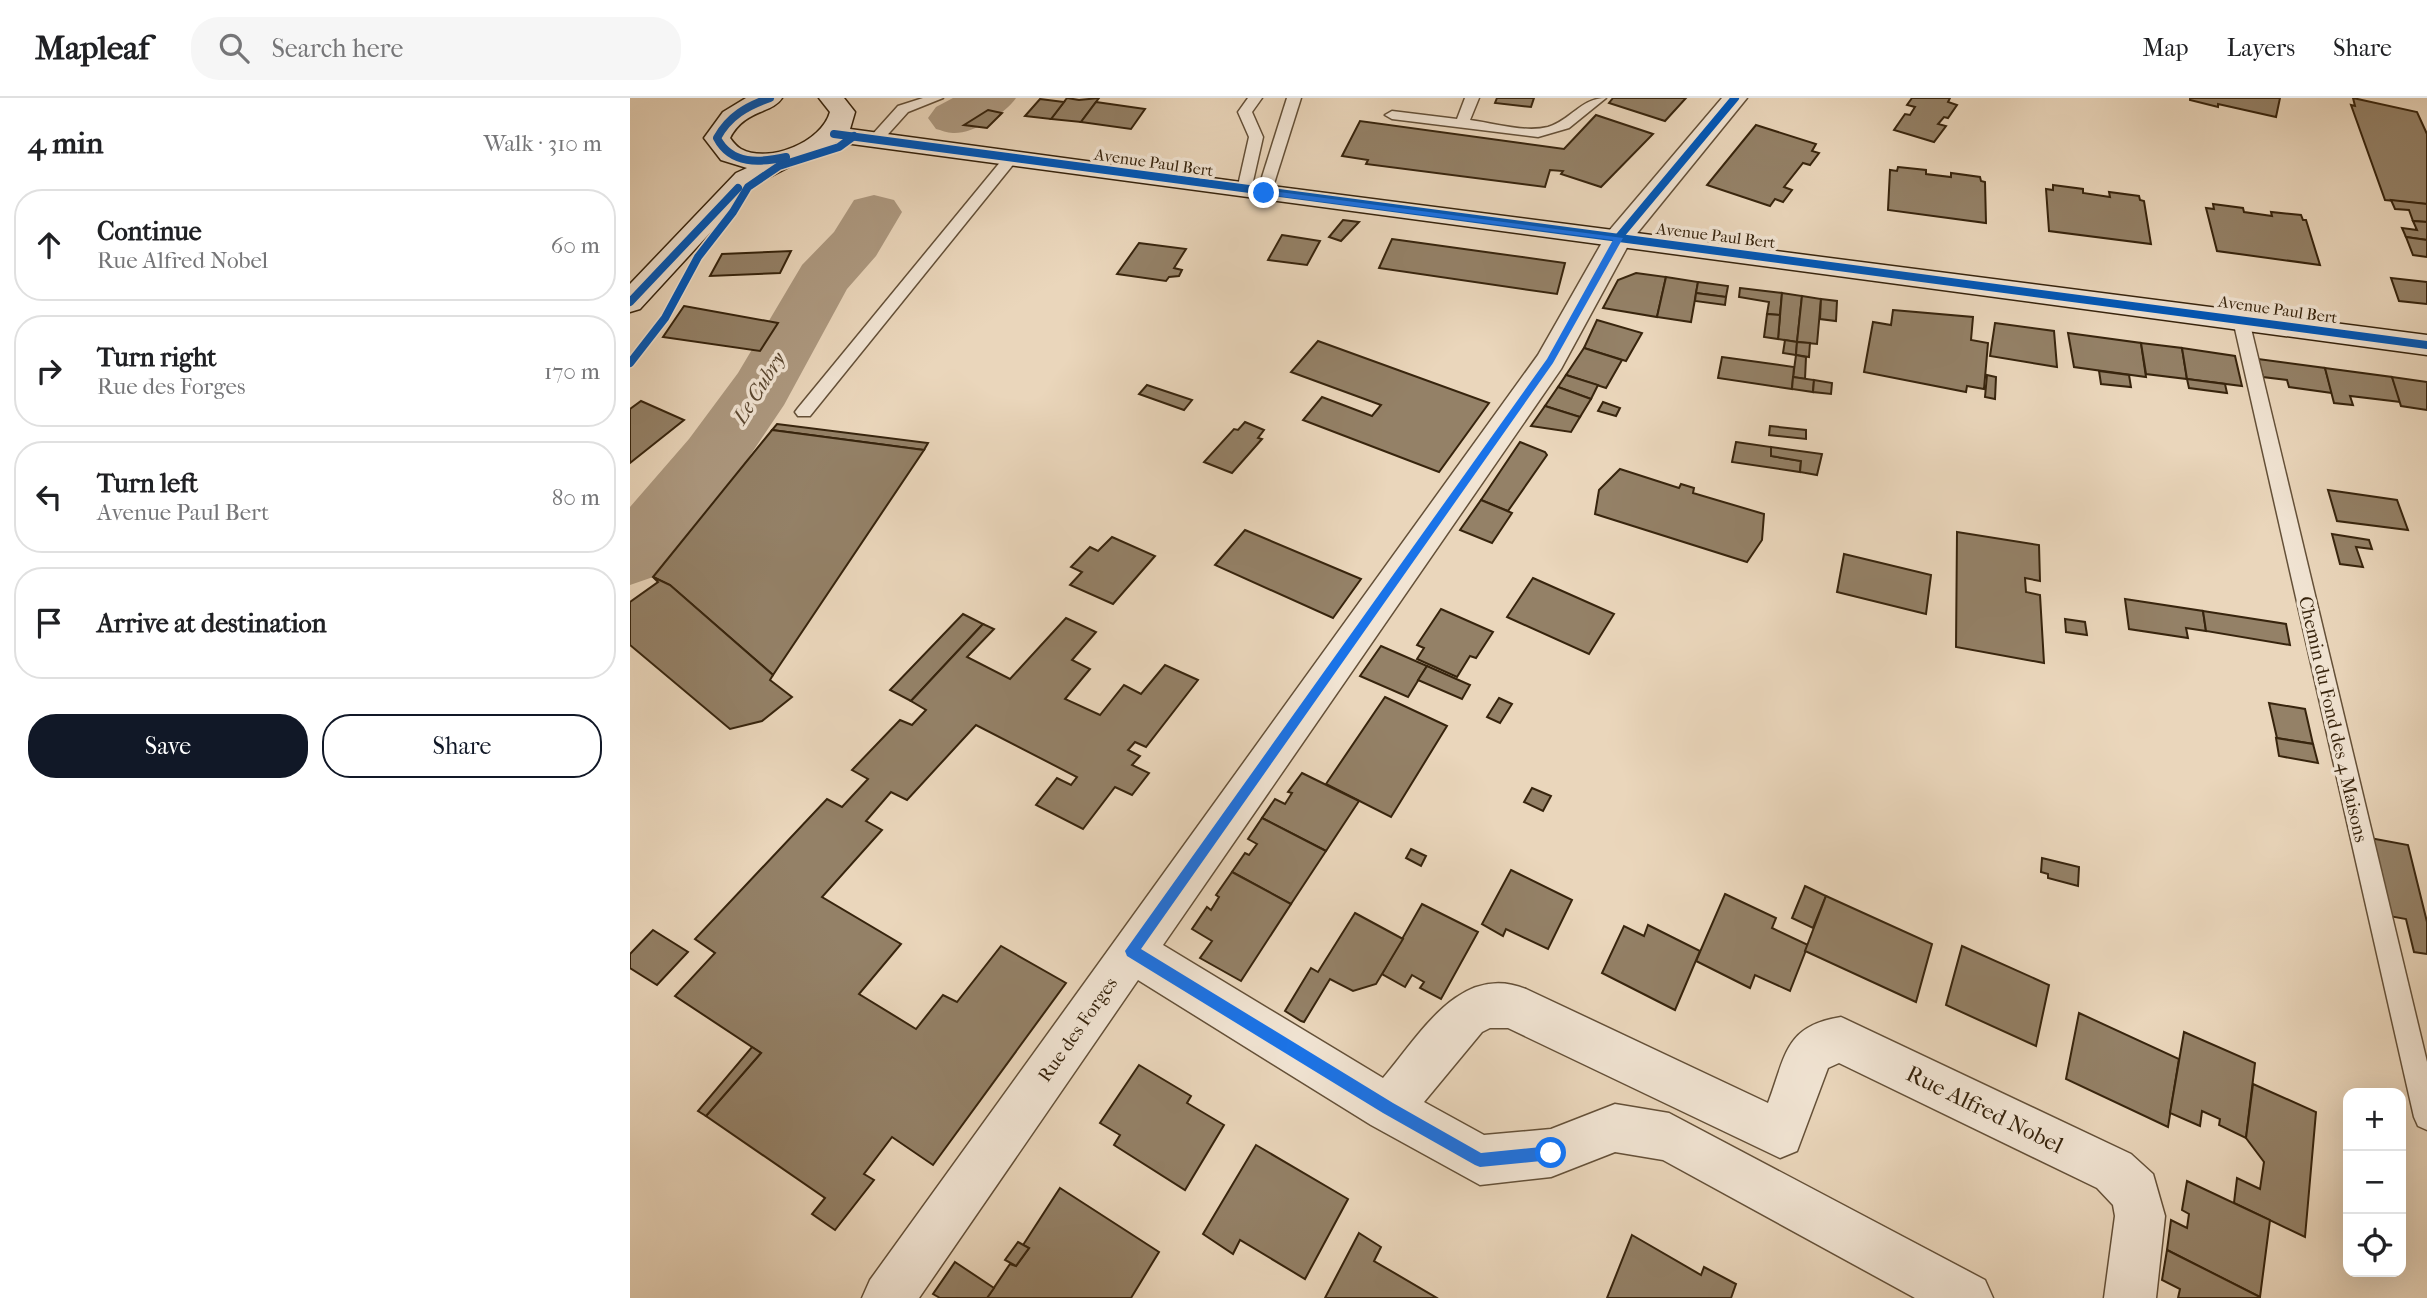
<!DOCTYPE html>
<meta charset="utf-8">
<style>
body{margin:0;font-family:"IM FELL French Canon",serif;background:#f6f6f6;color:#202124}
.controls{position:absolute;right:21px;bottom:21px;display:grid;overflow:hidden;border-radius:14px;box-shadow:0 7px 28px #0002}
.controls button{width:63px;height:63px;display:grid;place-items:center;padding:0;border:0;border-bottom:2px solid #e0e0e0;background:#fff;color:#202124;font:35px sans-serif}
.stop{position:absolute;width:21px;height:21px;margin:-16px;border:5px solid #1a73e8;border-radius:50%;background:#fff}
.stop.end{background:#1a73e8;border-color:#fff;box-shadow:0 2px 7px #0008}
.list{margin:0;padding:0;list-style:none}
h2{display:flex;justify-content:space-between;align-items:center;height:91px;margin:0;padding:0 28px;font-size:30px}
h2 small{font-size:23px;font-weight:400;color:#757577}
.list li{display:grid;grid-template-columns:46px 1fr auto;gap:21px;align-items:center;box-sizing:border-box;height:112px;margin:0 14px 14px;padding:0 14px;border:2px solid #e0e0e0;border-radius:28px}
.list b{display:block;font-size:26px;white-space:nowrap}
.list p{margin:0;font-size:23px;white-space:nowrap;color:#757577}
.list em{font-size:23px;font-style:normal;color:#757577}
.actions{display:flex;gap:14px;padding:21px 28px}
.actions a{flex:1;padding:16px 0;border:2px solid #111827;border-radius:28px;text-align:center;font-size:24px;color:#111827}
.actions .main{background:#111827;color:#fff}
.icon{flex:none;width:38px;height:38px;fill:none;stroke:currentColor;stroke-width:2;stroke-linecap:round;stroke-linejoin:round}
.map{position:relative;flex:none;width:1797px;height:1200px;overflow:hidden}
header{display:flex;align-items:center;gap:42px;box-sizing:border-box;height:98px;padding:0 35px;background:#fff;border-bottom:2px solid #e0e0e0}
header strong{font-size:33px}
nav{display:flex;gap:38px;margin-inline-start:auto;font-size:24px}
.search{width:490px;height:63px;background:#f6f6f6;display:flex;align-items:center;gap:18px;box-sizing:border-box;padding:0 24px;border-radius:28px;color:#757577;font-size:26px}
main{display:flex}
aside{flex:1;background:#fff}
.map>svg:first-child{display:block}
</style>
<header>
<strong>Mapleaf</strong>
<div class="search"><svg class="icon" aria-label="search" viewBox="0 0 24 24"><circle cx="10" cy="10" r="6"/><path d="M15 15l6 6"/></svg>Search here</div>
<nav><a>Map</a><a>Layers</a><a>Share</a></nav>
</header>
<main>
<aside>
<h2>4 min<small>Walk · 310 m</small></h2>
<ul class="list">
<li><svg class="icon" aria-label="ahead" viewBox="0 0 24 24"><path d="M12 20V5M6 11l6-6 6 6"/></svg><div><b>Continue</b><p>Rue Alfred Nobel</p></div><em>60 m</em></li>
<li><svg class="icon" aria-label="right" viewBox="0 0 24 24"><path d="M7 20v-9h11M14 6l5 5-5 5"/></svg><div><b>Turn right</b><p>Rue des Forges</p></div><em>170 m</em></li>
<li><svg class="icon" aria-label="left" viewBox="0 0 24 24"><path d="M17 20v-9H6M10 6l-5 5 5 5"/></svg><div><b>Turn left</b><p>Avenue Paul Bert</p></div><em>80 m</em></li>
<li><svg class="icon" aria-label="arrive" viewBox="0 0 24 24"><path d="M6 21V4h12l-3 4 3 4H6"/></svg><div><b>Arrive at destination</b></div></li>
</ul>
<div class="actions"><a class="main">Save</a><a>Share</a></div>
</aside>
<div class="map">
<svg width="1797" height="1200" viewBox="0 0 1797 1200">
<rect width="100%" height="100%" fill="#ead6bb"/>
<filter id="stains"><feTurbulence type="fractalNoise" baseFrequency=".00286" numOctaves="4"/><feColorMatrix values="0 0 0 0 .2 0 0 0 0 .09 0 0 0 0 .02 0 0 0 .5 -.17"/></filter>
<radialGradient id="worn" r=".72"><stop offset=".6" stop-color="#630" stop-opacity="0"/><stop offset="1" stop-color="#630" stop-opacity=".3"/></radialGradient>
<g fill="none" stroke-linecap="round" stroke-linejoin="round">
<!-- river -->
<g fill="#ad9980" fill-rule="evenodd">
<path d="M323 0H386C375 16 343 36 323 35 317 35 311 32 306 31L298 20 306 9Z"/>
<polygon points="244,97 264,102 272,114 246,158 217,191 154,307 107,377 26,478 0,487 0,409 59,341 108,275 172,167 204,134 224,102"/>
</g>
</g>
<!-- building -->
<g fill="#948167" stroke="#37240d" stroke-width="2">
<polygon points="437,0 449,2 469,0 451,24 421,21"/>
<polygon points="867,0 904,0 901,9 865,5"/>
<polygon points="983,0 1056,0 1035,23 979,5"/>
<polygon points="1282,0 1320,0 1318,4 1327,7 1318,20 1314,19 1308,26 1316,28 1304,44 1264,32 1275,16 1280,17 1285,9 1277,7"/>
<polygon points="1560,0 1650,0 1646,19 1588,6 1588,9 1560,2"/>
<polygon points="1723,0 1787,14 1797,36 1797,106 1755,102 1721,7 1725,8"/>
<polygon points="410,1 434,4 421,21 395,18"/>
<polygon points="466,4 515,11 501,31 451,24"/>
<polygon points="358,12 372,15 357,30 334,27"/>
<polygon points="966,17 1023,36 971,89 931,76 933,73 920,72 915,89 736,66 738,62 712,58 730,23 934,51"/>
<polygon points="1126,27 1186,46 1182,53 1189,55 1180,67 1173,65 1154,89 1162,92 1153,104 1145,101 1140,108 1077,87"/>
<polygon points="1268,69 1296,72 1296,76 1321,79 1321,75 1350,79 1351,83 1355,84 1356,125 1258,112 1260,72 1267,73"/>
<polygon points="1423,87 1453,91 1453,95 1480,99 1479,94 1509,98 1510,102 1514,103 1521,146 1419,133 1416,91 1423,92"/>
<polygon points="1761,102 1797,106 1797,124 1783,123 1779,112 1765,111"/>
<polygon points="1583,106 1613,110 1614,114 1642,118 1641,114 1671,117 1673,122 1676,122 1690,167 1587,153 1576,110 1584,111"/>
<polygon points="713,122 729,124 711,143 699,139"/>
<polygon points="1783,123 1797,124 1797,142 1776,139 1772,130 1787,132"/>
<polygon points="652,137 690,143 677,167 638,162"/>
<polygon points="1776,139 1797,142 1797,159 1783,157"/>
<polygon points="762,141 935,165 927,196 749,170"/>
<polygon points="509,145 556,151 544,170 552,172 549,178 539,179 536,183 487,176"/>
<polygon points="161,153 150,175 80,178 92,156"/>
<polygon points="1006,175 1036,179 1027,219 973,210 988,182"/>
<polygon points="1036,179 1068,184 1061,224 1027,219"/>
<polygon points="1761,180 1797,184 1797,206 1769,203"/>
<polygon points="1068,184 1098,188 1096,199 1066,195"/>
<polygon points="1110,190 1152,195 1150,217 1137,216 1139,204 1109,199"/>
<polygon points="1066,195 1096,199 1095,207 1065,203"/>
<polygon points="1152,195 1172,198 1167,244 1148,241"/>
<polygon points="1172,198 1191,201 1187,246 1167,244"/>
<polygon points="1191,201 1207,203 1206,223 1190,221"/>
<polygon points="54,208 148,225 130,253 33,239"/>
<polygon points="1263,212 1343,219 1341,242 1358,245 1354,291 1337,288 1336,294 1234,274 1243,224 1261,227"/>
<polygon points="1137,216 1150,217 1148,241 1134,239"/>
<polygon points="967,222 1012,235 996,263 954,250"/>
<polygon points="1365,225 1424,233 1427,269 1360,258"/>
<polygon points="1438,235 1511,245 1516,279 1444,269"/>
<polygon points="1155,242 1167,244 1166,257 1153,255"/>
<polygon points="688,243 859,305 809,374 673,322 692,299 742,318 751,307 661,274"/>
<polygon points="1167,244 1180,245 1179,259 1166,257"/>
<polygon points="1511,245 1552,250 1557,281 1516,276"/>
<polygon points="954,250 992,262 976,290 936,277"/>
<polygon points="1552,250 1605,258 1612,288 1557,281"/>
<polygon points="1166,257 1176,259 1175,281 1163,279"/>
<polygon points="1092,259 1164,269 1162,291 1088,280"/>
<polygon points="1628,261 1695,270 1702,295 1659,289 1657,282 1633,279"/>
<polygon points="1695,270 1762,279 1771,304 1720,298 1723,307 1704,305"/>
<polygon points="1469,273 1499,277 1501,289 1471,286"/>
<polygon points="936,277 968,287 961,301 928,289"/>
<polygon points="1357,277 1366,279 1365,301 1355,299"/>
<polygon points="1163,279 1184,282 1183,294 1162,291"/>
<polygon points="1762,279 1797,284 1797,312 1771,308"/>
<polygon points="1557,281 1595,286 1597,295 1559,290"/>
<polygon points="1184,282 1202,285 1201,296 1183,294"/>
<polygon points="517,287 562,302 554,312 509,296"/>
<polygon points="928,289 961,301 950,319 915,308"/>
<polygon points="11,303 54,322 0,365 0,311"/>
<polygon points="973,304 990,310 986,318 968,313"/>
<polygon points="915,308 950,319 941,334 901,328"/>
<polygon points="615,324 634,332 628,340 632,341 602,375 574,364 604,331 608,332"/>
<polygon points="147,326 298,345 294,352 142,332"/>
<polygon points="1140,328 1176,332 1176,341 1139,337"/>
<polygon points="142,332 294,352 143,577 40,487 23,479"/>
<polygon points="890,344 915,354 917,357 878,413 851,402"/>
<polygon points="1106,344 1141,349 1141,358 1171,363 1170,374 1102,364"/>
<polygon points="1141,349 1192,356 1187,377 1170,374 1171,363 1141,358"/>
<polygon points="990,371 1049,390 1051,386 1064,390 1063,395 1134,416 1132,442 1117,464 965,416 969,392"/>
<polygon points="1698,392 1767,402 1778,432 1707,423"/>
<polygon points="851,402 882,415 862,445 830,432"/>
<polygon points="615,432 731,481 703,520 585,467"/>
<polygon points="1327,434 1409,447 1410,483 1395,480 1396,494 1410,497 1414,565 1326,549"/>
<polygon points="1702,436 1739,442 1742,451 1726,449 1733,469 1710,466"/>
<polygon points="482,439 525,458 483,506 440,487 452,474 441,469 460,449 468,453"/>
<polygon points="1214,456 1301,477 1296,516 1207,494"/>
<polygon points="23,479 40,487 143,577 140,582 162,599 132,623 100,631 0,547 0,504 28,484"/>
<polygon points="903,480 984,516 959,556 877,519"/>
<polygon points="1495,501 1573,513 1576,533 1556,530 1558,540 1499,531"/>
<polygon points="811,511 863,534 846,560 840,558 827,579 787,561 794,550 787,547"/>
<polygon points="1573,513 1656,526 1660,547 1576,533"/>
<polygon points="333,516 353,526 281,603 260,592"/>
<polygon points="436,520 466,534 442,562 460,571 435,601 470,617 494,587 511,596 535,567 568,582 516,649 505,644 498,652 510,658 502,667 519,675 502,697 485,689 453,731 406,707 427,680 441,687 447,679 346,627 277,702 261,694 236,723 252,732 192,799 271,846 229,896 286,931 313,897 327,904 371,848 436,885 303,1067 262,1039 234,1076 244,1082 205,1132 182,1116 195,1100 76,1018 131,955 45,898 85,855 65,841 197,701 212,709 238,681 222,672 270,622 282,627 296,612 281,603 353,526 364,531 337,559 380,581"/>
<polygon points="1435,521 1455,524 1457,537 1436,534"/>
<polygon points="751,548 797,568 778,599 730,578"/>
<polygon points="797,568 840,587 832,601 788,582"/>
<polygon points="755,599 817,628 761,719 696,686"/>
<polygon points="869,600 882,606 870,625 857,619"/>
<polygon points="1639,605 1675,611 1683,646 1647,640"/>
<polygon points="1646,640 1683,646 1688,665 1649,658"/>
<polygon points="672,675 729,703 696,753 632,720 645,701 655,706 662,695 658,694"/>
<polygon points="902,690 921,698 913,713 894,704"/>
<polygon points="632,720 696,753 661,806 602,774 615,755 619,757 627,746 618,741"/>
<polygon points="1740,740 1778,747 1797,824 1797,856 1784,854 1776,821 1759,818"/>
<polygon points="781,751 796,758 791,768 776,760"/>
<polygon points="1412,760 1449,769 1448,788 1418,780 1418,776 1411,774"/>
<polygon points="881,772 942,802 918,851 876,831 873,838 852,826"/>
<polygon points="602,774 661,806 611,883 570,860 582,843 562,831 577,809 581,812 589,799 586,797"/>
<polygon points="1175,788 1196,798 1183,830 1162,820"/>
<polygon points="1095,796 1146,820 1142,830 1178,847 1160,893 1125,877 1120,890 1066,863"/>
<polygon points="1196,798 1302,846 1286,904 1175,853"/>
<polygon points="792,806 848,834 811,901 790,890 794,884 782,877 775,889 752,876"/>
<polygon points="725,815 773,841 746,886 723,893 700,881 674,924 671,923 655,913 681,870 688,874"/>
<polygon points="1018,827 1070,853 1045,912 972,875 994,828 1014,838"/>
<polygon points="23,832 58,854 27,887 0,870 0,856"/>
<polygon points="1332,848 1419,887 1406,948 1316,907"/>
<polygon points="1449,915 1549,961 1538,1029 1436,981"/>
<polygon points="1554,934 1625,965 1616,1040 1589,1027 1590,1021 1572,1013 1570,1028 1540,1015"/>
<polygon points="122,949 131,955 76,1018 68,1013"/>
<polygon points="509,967 561,998 557,1005 594,1027 555,1092 484,1047 490,1037 470,1025"/>
<polygon points="1623,986 1686,1014 1675,1139 1604,1105 1607,1080 1630,1091 1634,1064 1616,1040"/>
<polygon points="626,1047 718,1101 675,1181 610,1142 603,1156 573,1136"/>
<polygon points="1557,1083 1640,1122 1630,1199 1537,1152 1541,1122 1557,1130 1559,1116 1552,1112"/>
<polygon points="430,1090 529,1154 501,1200 357,1200 380,1166 386,1168 399,1150 393,1147"/>
<polygon points="729,1135 751,1149 744,1163 807,1200 695,1200"/>
<polygon points="1002,1137 1071,1177 1074,1169 1106,1186 1101,1200 977,1200"/>
<polygon points="388,1144 399,1150 386,1168 375,1162"/>
<polygon points="1537,1152 1630,1199 1630,1200 1548,1200 1550,1191 1532,1182"/>
<polygon points="325,1164 364,1190 357,1200 310,1200 303,1196"/>
</g>
<g fill="none" stroke-linecap="round" stroke-linejoin="round">
<defs>
<g id="service">
<polygon points="293,0 313,0 278,14 251,44 241,44 241,38 268,8"/>
<polygon points="618,0 632,0 622,14 633,39 621,92 614,96 607,92 619,39 608,14"/>
<polygon points="657,0 671,0 641,95 634,99 629,98 627,95"/>
<path d="M835 0H849L840 22C863 25 895 35 918 29 941 22 951 0 976 0L939 30 908 39 762 21 755 17 762 13 827 21Z"/>
<polygon points="381,56 388,60 386,63 180,318 168,318 165,314 168,310 376,57"/>
<polygon points="1611,217 1619,222 1797,964 1797,1032 1788,1028 1784,1019 1603,222"/>
</g>
<path id="minor" d="M1092 0H1117L1000 144 931 271 533 847 753 980C790 937 830 864 896 891L1138 1005C1156 958 1154 928 1211 919L1501 1056 1523 1076 1535 1118 1526 1200H1474L1485 1118 1483 1107 1467 1090 1209 965 1198 970 1167 1053 1150 1060 878 930H860L852 934 794 1004 854 1037 921 1031 985 1006 1039 1015 1355 1182 1363 1200H1285L1033 1062 985 1054 921 1079 850 1087 741 1027 508 882 289 1200H232L240 1182 908 257 978 134Z"/>
<path id="secondary" d="M116 0H152C142 16 115 11 100 40 103 44 107 49 111 51 139 66 192 44 200 14L189 0H214L225 14 220 31 626 86 1797 237V257L207 44 124 87 10 211 0 214V186L106 75 117 70 91 62 74 40 93 14Z"/>
</defs>
<!-- service casing -->
<use href="#service" stroke="#645038" stroke-width="3"/>
<!-- minor casing -->
<use href="#minor" stroke="#645038" stroke-width="3"/>
<!-- secondary casing -->
<use href="#secondary" stroke="#37240d" stroke-width="3"/>
<!-- service -->
<use href="#service" fill="#f1e4d3" fill-rule="evenodd"/>
<!-- minor -->
<use href="#minor" fill="#f1e4d3" fill-rule="evenodd"/>
<!-- secondary -->
<use href="#secondary" fill="#f1e4d3" fill-rule="evenodd"/>
<defs>
<g id="cycleway">
<path d="M140 0C117 8 99 18 87 40 101 67 130 65 156 59"/>
<polyline points="204,36 1797,247"/>
<polyline points="988,140 1105,0"/>
<polyline points="0,204 108,90"/>
<polyline points="0,265 35,220 68,159 103,114 118,89 149,68 209,49 224,38"/>
</g>
</defs>
<!-- cycleway casing -->
<use href="#cycleway" stroke="#f1e4d3" stroke-width="11"/>
<!-- cycleway -->
<use href="#cycleway" stroke="#0057b8" stroke-width="8"/>
</g>
<!-- route -->
<polygon fill="#1a73e8" points="634,92 993,140 923,265 511,851 763,1005 851,1055 921,1048 926,1050 929,1055 926,1060 921,1062 850,1069 845,1067 753,1015 497,858 495,853 917,261 983,142 632,96"/>
<g text-anchor="middle" stroke-width="7" stroke-linejoin="round" paint-order="stroke">
<!-- far-street labels -->
<g font-size="16" fill="#37240d" stroke="#f1e4d3">
<text transform="translate(524 64) rotate(8)" y="6">Avenue Paul Bert</text>
<text transform="translate(1086 137) rotate(7)" y="6">Avenue Paul Bert</text>
<text transform="translate(1648 211) rotate(8)" y="6">Avenue Paul Bert</text>
</g>
<!-- street labels -->
<g font-size="19" fill="#37240d" stroke="#f1e4d3">
<text transform="translate(1704 621) rotate(77)" y="7">Chemin du Fond des 4 Maisons</text>
<text transform="translate(447 931) rotate(-55)" y="7">Rue des Forges</text>
</g>
<!-- water labels -->
<g font-size="21" font-style="italic" fill="#5a4730" stroke="#f1e4d3">
<text transform="translate(129 290) rotate(-58)" y="7">Le Cubry</text>
</g>
<!-- near-street labels -->
<g font-size="23" fill="#37240d" stroke="#f1e4d3">
<text transform="translate(1355 1011) rotate(26)" y="8">Rue Alfred Nobel</text>
</g>
</g>
<rect width="100%" height="100%" filter="url(#stains)"/>
<rect width="100%" height="100%" fill="url(#worn)"/>
</svg>
<div class="controls">
<button>+</button>
<button>−</button>
<button><svg class="icon" aria-label="locate" viewBox="0 0 24 24"><circle cx="12" cy="12" r="6"/><path d="M12 2v4M12 18v4M2 12h4M18 12h4"/></svg></button>
</div>
<div class="stop" style="left:921px;top:1055px"></div>
<div class="stop end" style="left:634px;top:95px"></div>
</div>
</main>
